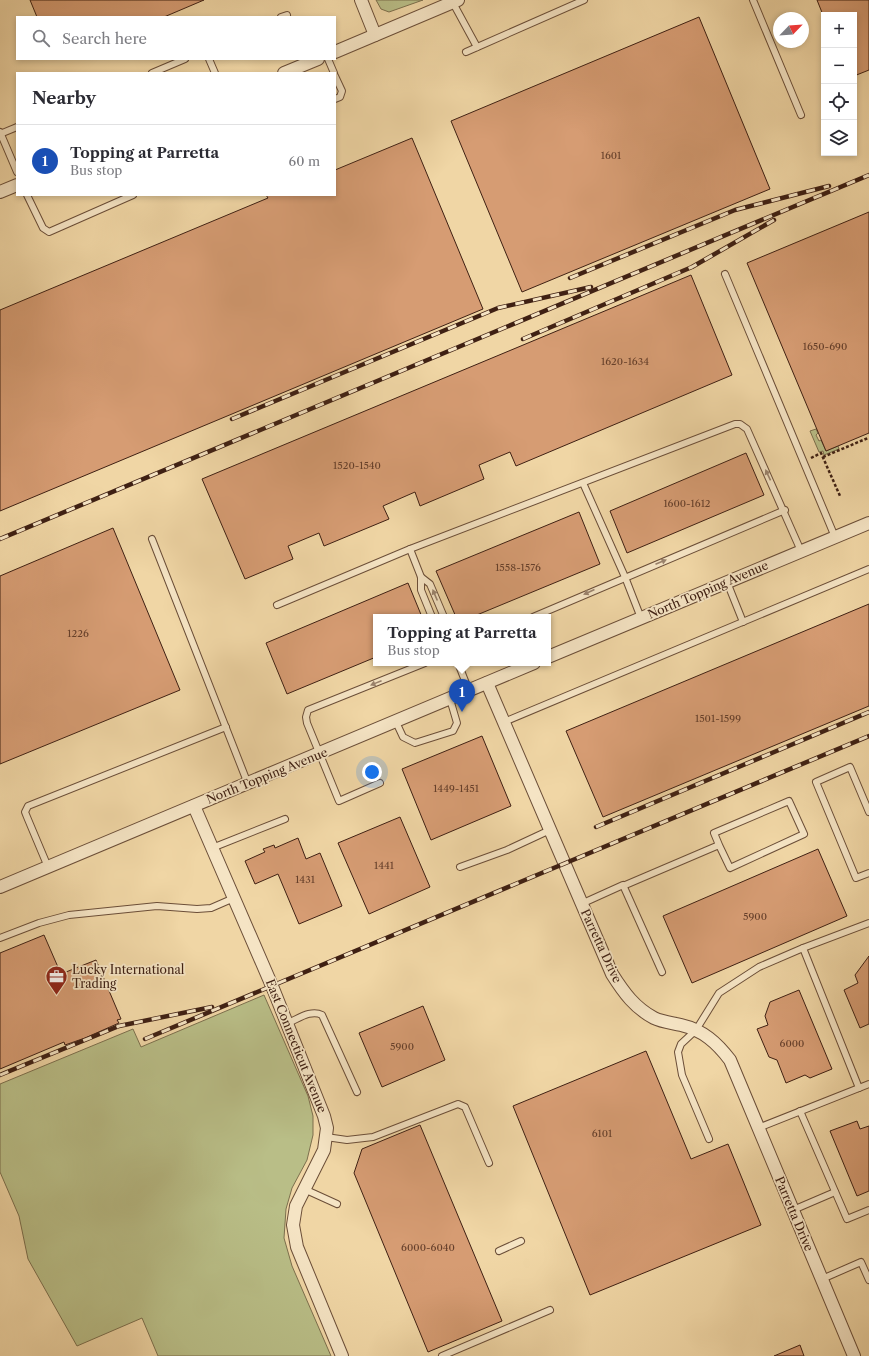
<!DOCTYPE html>
<meta charset="utf-8">
<style>
body{margin:0;font-family:"Libre Caslon Text",serif;background:#f2f2f3;color:#2b2b33}
.controls{position:absolute;right:12px;top:12px;display:grid;overflow:hidden;border-radius:0px;box-shadow:0 2px 6px #0003}
.controls button{width:36px;height:36px;display:grid;place-items:center;padding:0;border:0;border-bottom:1px solid #e1e1e2;background:#fff;color:#2b2b33;font:20px sans-serif}
.compass{position:absolute;left:773px;top:12px;width:36px;height:36px;border-radius:50%;background:#fff;box-shadow:0 2px 6px #0003;rotate:65deg}
.you{position:absolute;left:372px;top:772px;width:14px;height:14px;margin:-10px;border:3px solid #fff;border-radius:50%;background:#1a73e8;box-shadow:0 0 0 6px #1a73e833}
.badge{display:grid;place-items:center;width:26px;height:26px;border-radius:50%;background:#ea580c;color:#fff;font-size:13px;font-weight:700}
.pin{position:absolute;translate:-50% -33px;filter:drop-shadow(0 1px 2px #0008)}
.pin::after{content:'';position:absolute;top:21px;width:14px;height:12px;background:inherit;clip-path:polygon(0 0,100% 0,50% 100%)}
.popup{position:absolute;left:373px;top:614px;width:178px;height:52px;box-sizing:border-box;display:grid;place-content:center;border-radius:0px;background:#fff;filter:drop-shadow(0 1px 3px #0005);font-size:13px;white-space:nowrap;color:#7c7c81}
.popup b{font-size:15px;color:#2b2b33}
.popup::after{content:'';position:absolute;left:50%;top:100%;margin-left:-8px;border:8px solid transparent;border-top-color:#fff}
.list{margin:0;padding:0;list-style:none}
h2{display:flex;justify-content:space-between;align-items:center;height:52px;margin:0;padding:0 16px;font-size:17px}
h2 small{font-size:13px;font-weight:400;color:#7c7c81}
.list li{display:grid;grid-template-columns:26px 1fr auto;gap:12px;align-items:center;box-sizing:border-box;height:72px;padding:0 16px;border-top:1px solid #e1e1e2}
.list b{display:block;font-size:15px;white-space:nowrap}
.list p{margin:0;font-size:13px;white-space:nowrap;color:#7c7c81}
.list em{font-size:13px;font-style:normal;color:#7c7c81}
.icon{flex:none;width:22px;height:22px;fill:none;stroke:currentColor;stroke-width:2;stroke-linecap:round;stroke-linejoin:round}
.map{position:relative;flex:none;width:869px;height:1356px;overflow:hidden}
.search{position:absolute;background:#fff;box-shadow:0 2px 6px #0003;left:16px;top:16px;width:320px;height:44px;display:flex;align-items:center;gap:10px;box-sizing:border-box;padding:0 14px;border-radius:0px;color:#7c7c81;font-size:15px}
.panel{position:absolute;background:#fff;box-shadow:0 2px 6px #0003;left:16px;top:72px;width:320px;height:124px;border-radius:0px}
.map>svg:first-child{display:block}
</style>
<div class="map">
<svg width="869" height="1356" viewBox="0 0 869 1356">
<rect width="100%" height="100%" fill="#f0d6a5"/>
<filter id="stains"><feTurbulence type="fractalNoise" baseFrequency=".005" numOctaves="4"/><feColorMatrix values="0 0 0 0 .2 0 0 0 0 .09 0 0 0 0 .02 0 0 0 .5 -.17"/></filter>
<radialGradient id="worn" r=".72"><stop offset=".6" stop-color="#630" stop-opacity="0"/><stop offset="1" stop-color="#630" stop-opacity=".3"/></radialGradient>
<!-- green -->
<g fill="#b9be87" stroke="#7c6f4d">
<polygon points="376,0 423,0 389,12 381,9"/>
<polygon points="816,429 818,433 816,435 819,441 821,440 826,451 838,446 839,449 824,455 823,451 819,452 810,431"/>
<polygon points="264,995 308,1096 313,1116 313,1135 307,1160 292,1188 286,1209 284,1238 292,1266 331,1356 158,1356 142,1318 77,1346 28,1259 19,1216 0,1172 0,1084 133,1029 141,1047"/>
</g>
<!-- building -->
<g fill="#d69c73" stroke="#3f2013">
<polygon points="30,0 204,0 164,17 37,17"/>
<polygon points="817,0 869,0 869,70 854,76 854,15 823,15"/>
<polygon points="699,17 770,189 522,292 451,121"/>
<polygon points="412,138 483,309 0,511 0,310 268,198 266,195 335,195 335,170"/>
<polygon points="869,212 869,433 826,451 747,263"/>
<polygon points="691,275 732,375 516,466 510,452 479,465 484,479 420,506 415,492 383,506 389,519 324,546 319,533 288,546 293,559 245,579 202,479"/>
<polygon points="746,453 764,495 627,553 610,511"/>
<polygon points="579,512 600,564 472,617 456,617 436,571"/>
<polygon points="113,528 180,690 0,764 0,576"/>
<polygon points="408,583 422,617 376,617 376,657 287,694 266,643"/>
<polygon points="869,604 869,706 603,817 566,731"/>
<polygon points="482,736 511,806 431,840 402,769"/>
<polygon points="400,817 430,887 369,914 338,843"/>
<polygon points="298,838 306,859 320,853 342,906 299,924 278,874 255,884 245,861 265,852 263,849 274,845 275,848"/>
<polygon points="818,849 847,916 692,983 663,916"/>
<polygon points="44,935 61,974 96,960 121,1019 117,1020 119,1023 85,1038 65,1045 64,1042 0,1069 0,953"/>
<polygon points="869,956 869,1024 860,1028 844,990 858,983 855,975"/>
<polygon points="799,990 832,1069 810,1078 805,1075 786,1083 777,1060 769,1057 757,1029 768,1025 765,1016 770,1002"/>
<polygon points="423,1006 445,1060 382,1087 359,1033"/>
<polygon points="646,1051 691,1159 728,1144 761,1225 590,1295 513,1106"/>
<polygon points="857,1121 860,1129 869,1126 869,1191 857,1196 830,1131"/>
<polygon points="420,1125 502,1321 428,1352 354,1173 362,1149"/>
<polygon points="800,1345 804,1356 774,1356"/>
</g>
<g fill="none" stroke-linecap="round" stroke-linejoin="round">
<defs>
<g id="service">
<polyline points="753,0 801,115"/>
<polyline points="452,1 477,47"/>
<polyline points="281,17 287,15"/>
<polyline points="466,52 584,0"/>
<polyline points="209,59 215,73"/>
<polyline points="328,59 334,73"/>
<polyline points="152,73 185,59"/>
<polyline points="335,76 342,91 340,97 335,99"/>
<polyline points="0,132 17,172"/>
<polyline points="0,134 17,127"/>
<polyline points="27,195 43,228 49,232 133,195"/>
<polyline points="725,274 835,537"/>
<polyline points="583,483 625,577 641,618"/>
<polyline points="152,539 248,784"/>
<polyline points="421,577 430,584 444,617"/>
<polyline points="727,582 743,622"/>
<polyline points="277,605 410,549"/>
<polyline points="432,617 421,590 421,577 410,549 735,424 740,424 747,429 801,551"/>
<polyline points="533,617 785,510"/>
<polyline points="458,663 469,691"/>
<polyline points="396,722 403,737 415,743 453,731 457,723 450,699"/>
<polyline points="504,722 869,569"/>
<polyline points="380,783 339,801 307,723 306,717 308,710 425,663"/>
<polyline points="869,812 850,767 816,782 856,878 869,873"/>
<polyline points="212,848 285,819"/>
<polyline points="48,867 27,817 25,812 28,806 226,727"/>
<polyline points="460,867 507,850 550,830"/>
<polyline points="623,886 719,845 730,868 804,834 789,801 714,833 719,845"/>
<polyline points="581,904 623,885 662,972"/>
<polyline points="0,938 39,923 69,915 157,906 197,909 211,908 234,898"/>
<polyline points="803,948 869,923"/>
<path d="M288 1023C298 1019 311 1009 322 1015L357 1092"/>
<polyline points="800,1111 847,1219 869,1210"/>
<polyline points="758,1128 869,1084"/>
<polyline points="326,1137 347,1140 373,1137 458,1104 465,1107 489,1163"/>
<polyline points="709,1139 682,1075 678,1052 681,1044 696,1030 719,993 759,967 803,948 859,1088"/>
<polyline points="304,1189 337,1204"/>
<polyline points="793,1210 835,1192"/>
<polyline points="499,1251 521,1241"/>
<polyline points="822,1279 861,1262 869,1280"/>
<polyline points="442,1356 550,1310"/>
</g>
<g id="minor">
<polyline points="361,0 375,35"/>
<polyline points="335,52 458,0"/>
<polyline points="284,73 318,59"/>
<polyline points="0,192 17,185"/>
<polyline points="548,657 869,523"/>
<path d="M487 683 612 974C624 993 635 1008 654 1018 662 1022 673 1023 681 1025 703 1030 717 1043 730 1060L854 1356"/>
<polyline points="194,806 272,986 324,1116 327,1128 324,1150 296,1206 293,1225 297,1247 342,1356"/>
<polyline points="0,887 534,663"/>
</g>
</defs>
<!-- service casing -->
<use href="#service" stroke="#6b4e38" stroke-width="8"/>
<!-- minor casing -->
<use href="#minor" stroke="#6b4e38" stroke-width="14"/>
<!-- path -->
<g stroke="#3f2013" stroke-width="2.5" stroke-dasharray="3 2" stroke-linecap="butt">
<polyline points="823,457 868,438"/>
<polyline points="811,458 821,453 840,496"/>
</g>
<!-- service -->
<use href="#service" stroke="#f5e4c4" stroke-width="6"/>
<!-- minor -->
<use href="#minor" stroke="#f5e4c4" stroke-width="12"/>
<defs>
<g id="rail">
<polyline points="570,278 735,210 829,186"/>
<polyline points="523,339 692,267 774,220"/>
<polyline points="232,419 498,308 591,287"/>
<polyline points="0,539 869,175"/>
<polyline points="596,827 869,712"/>
<polyline points="145,1039 869,736"/>
<polyline points="0,1075 119,1026 212,1007"/>
</g>
</defs>
<!-- rail casing -->
<use href="#rail" stroke="#3f2013" stroke-width="4.5"/>
<!-- rail -->
<use href="#rail" stroke="#f5e4c4" stroke-width="3" stroke-dasharray="9" stroke-linecap="butt"/>
</g>
<!-- one-way arrows -->
<defs><path id="oneway-solid" d="M-6-.8H1V-3.2L6.5 0L1 3.2V.8H-6Z"/></defs>
<g fill="#9a826c">
<use href="#oneway-solid" transform="translate(768 475) rotate(-115)"/>
<use href="#oneway-solid" transform="translate(661 562) rotate(-23)"/>
<use href="#oneway-solid" transform="translate(589 592) rotate(156)"/>
<use href="#oneway-solid" transform="translate(435 595) rotate(-113)"/>
<use href="#oneway-solid" transform="translate(376 683) rotate(158)"/>
</g>
<!-- icons -->
<defs>
<symbol id="office-pin" viewBox="-11 -11 22 30"><path d="M0 17L-7.5 6A9.5 9.5 0 1 1 7.5 6Z" fill="#8f2418" stroke="#f5e4c4"/><path d="M-6-3h4V-5.5h4V-3h4V5H-6ZM-1-4.5V-3h2v-1.5ZM-6 0V1H6V0Z" fill="#fff"/></symbol>
</defs>
<g fill-rule="evenodd">
<use href="#office-pin" x="44" y="964" width="25" height="34"/>
</g>
<g text-anchor="middle" stroke-width="3.5" stroke-linejoin="round" paint-order="stroke">
<!-- number labels -->
<g font-size="10" fill="#653f2b">
<text x="611" y="159">1601</text>
<text x="825" y="350">1650-690</text>
<text x="625" y="365">1620-1634</text>
<text x="357" y="469">1520-1540</text>
<text x="687" y="507">1600-1612</text>
<text x="518" y="571">1558-1576</text>
<text x="78" y="637">1226</text>
<text x="718" y="722">1501-1599</text>
<text x="456" y="792">1449-1451</text>
<text x="384" y="869">1441</text>
<text x="305" y="883">1431</text>
<text x="755" y="920">5900</text>
<text x="792" y="1047">6000</text>
<text x="402" y="1050">5900</text>
<text x="602" y="1137">6101</text>
<text x="428" y="1251">6000-6040</text>
</g>
<!-- street labels -->
<g font-size="12" fill="#3f2013" stroke="#f5e4c4">
<text transform="translate(708 590) rotate(-23)" y="4">North Topping Avenue</text>
<text transform="translate(267 776) rotate(-22)" y="4">North Topping Avenue</text>
<text transform="translate(601 946) rotate(65)" y="4">Parretta Drive</text>
<text transform="translate(296 1046) rotate(68)" y="4">East Connecticut Avenue</text>
<text transform="translate(794 1214) rotate(67)" y="4">Parretta Drive</text>
</g>
<!-- poi labels -->
<g font-size="12" fill="#3f2013" stroke="#f5e4c4" text-anchor="start">
<text x="72" y="974">Lucky International<tspan x="72" dy="14">Trading</tspan></text>
</g>
</g>
<rect width="100%" height="100%" filter="url(#stains)"/>
<rect width="100%" height="100%" fill="url(#worn)"/>
</svg>
<div class="controls">
<button>+</button>
<button>−</button>
<button><svg class="icon" aria-label="locate" viewBox="0 0 24 24"><circle cx="12" cy="12" r="6"/><path d="M12 2v4M12 18v4M2 12h4M18 12h4"/></svg></button>
<button><svg class="icon" aria-label="layers" viewBox="0 0 24 24"><path d="M12 4l9 5-9 5-9-5zM3 14l9 5 9-5"/></svg></button>
</div>
<svg class="compass" viewBox="-18 -18 36 36"><path d="M0-13l5 13h-10z" fill="#e53935"/><path d="M0 13l5-13h-10z" fill="#7c7c81"/></svg>
<div class="you"></div>
<div class="pin badge" style="left:462px;top:712px;background:#1a4fb4">1</div>
<div class="popup"><b>Topping at Parretta</b>Bus stop</div>
<div class="search"><svg class="icon" aria-label="search" viewBox="0 0 24 24"><circle cx="10" cy="10" r="6"/><path d="M15 15l6 6"/></svg>Search here</div>
<section class="panel">
<h2>Nearby<small></small></h2>
<ul class="list">
<li><span class="badge" style="background:#1a4fb4">1</span><div><b>Topping at Parretta</b><p>Bus stop</p></div><em>60 m</em></li>
</ul>
</section>
</div>
